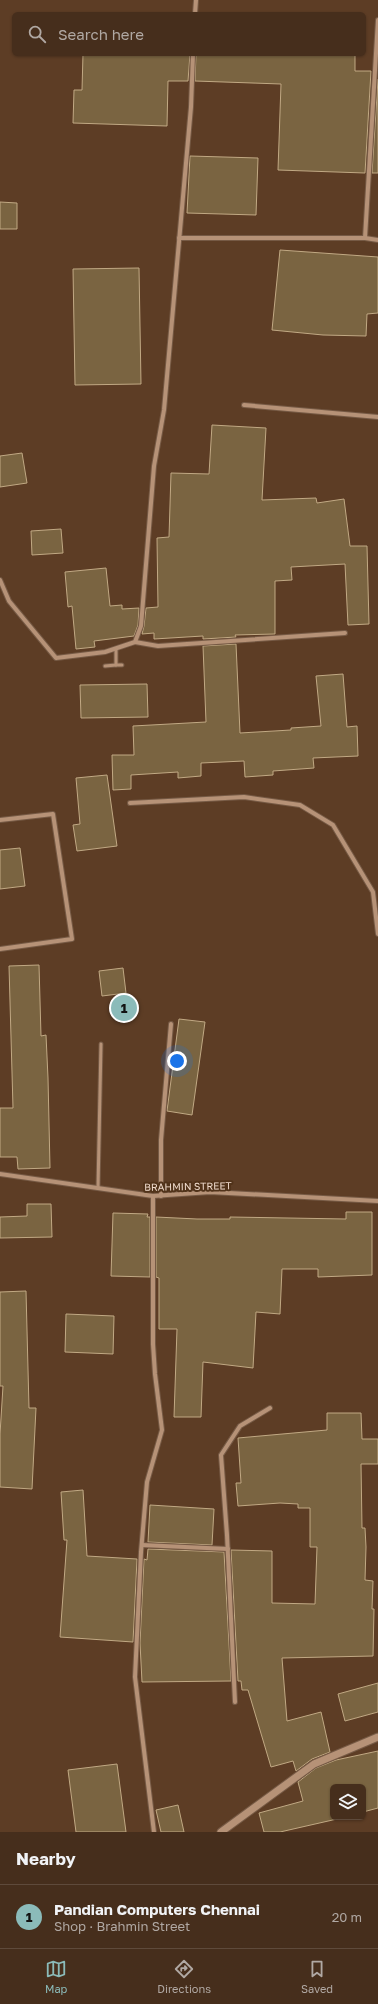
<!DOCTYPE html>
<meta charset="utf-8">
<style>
body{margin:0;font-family:"Golos Text",sans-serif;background:#503a29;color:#f1f3f6}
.controls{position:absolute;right:12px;bottom:12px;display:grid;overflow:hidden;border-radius:6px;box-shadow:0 1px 3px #0004}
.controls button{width:36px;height:36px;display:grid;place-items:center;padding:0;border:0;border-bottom:1px solid #5e4a3b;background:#462e1c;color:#f1f3f6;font:20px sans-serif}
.you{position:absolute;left:177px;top:1061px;width:14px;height:14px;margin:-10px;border:3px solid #fff;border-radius:50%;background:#1a73e8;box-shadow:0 0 0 6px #1a73e833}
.badge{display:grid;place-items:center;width:26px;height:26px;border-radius:50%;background:#8bbbb9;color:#111;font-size:13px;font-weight:700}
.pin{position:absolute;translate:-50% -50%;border:2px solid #fff;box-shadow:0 1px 4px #0006}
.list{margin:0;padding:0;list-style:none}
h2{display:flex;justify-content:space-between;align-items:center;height:52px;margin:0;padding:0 16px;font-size:17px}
h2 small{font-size:13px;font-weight:400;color:#b0a8a3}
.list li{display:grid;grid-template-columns:26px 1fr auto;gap:12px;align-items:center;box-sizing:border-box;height:64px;padding:0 16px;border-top:1px solid #5e4a3b}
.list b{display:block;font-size:15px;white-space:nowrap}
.list p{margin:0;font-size:13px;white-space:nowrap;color:#b0a8a3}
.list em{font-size:13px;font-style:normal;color:#b0a8a3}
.icon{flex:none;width:22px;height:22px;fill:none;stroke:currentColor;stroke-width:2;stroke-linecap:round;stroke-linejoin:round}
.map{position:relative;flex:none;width:378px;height:1832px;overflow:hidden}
.search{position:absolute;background:#462e1c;box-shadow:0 1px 3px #0004;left:12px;right:12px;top:12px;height:44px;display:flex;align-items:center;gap:10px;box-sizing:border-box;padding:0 14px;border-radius:6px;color:#b0a8a3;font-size:15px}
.sheet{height:116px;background:#462e1c}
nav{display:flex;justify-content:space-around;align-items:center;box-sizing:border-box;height:56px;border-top:1px solid #5e4a3b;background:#462e1c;font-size:11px;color:#b0a8a3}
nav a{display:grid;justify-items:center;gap:2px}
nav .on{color:#8bbbb9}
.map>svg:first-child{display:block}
</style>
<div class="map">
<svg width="378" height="1832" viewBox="0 0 378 1832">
<rect width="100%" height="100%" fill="#5d3d25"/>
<!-- building -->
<g fill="#7a6441" stroke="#c1a984">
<polygon points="83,54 190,54 188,81 168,81 167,126 73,123 74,90 82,90"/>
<polygon points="196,54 355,54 355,71 371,71 365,173 278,170 281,84 195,81"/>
<polygon points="378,79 378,173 372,173"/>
<polygon points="190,156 258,158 256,215 187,213"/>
<polygon points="0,202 17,203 17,229 0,229"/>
<polygon points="280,250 378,257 378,313 367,314 366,336 323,335 272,330"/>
<polygon points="139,268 141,384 75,385 73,269"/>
<polygon points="212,425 266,428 262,500 316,498 317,503 344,499 350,546 367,546 369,624 348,625 345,564 291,567 292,580 275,581 275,634 235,635 236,637 203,639 203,636 154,639 154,633 142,634 144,626 146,608 158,607 157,538 169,537 171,473 209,474"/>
<polygon points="22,453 27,483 0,487 0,456"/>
<polygon points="61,529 63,553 32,555 31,531"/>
<polygon points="106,568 110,606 122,605 122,609 139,608 138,625 134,636 94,641 95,647 76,649 72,606 68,607 65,572"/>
<polygon points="236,644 240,733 291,730 291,728 321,726 316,676 343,674 347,727 357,726 358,756 313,758 314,768 273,771 273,775 245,777 244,761 201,763 201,776 178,778 178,772 131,775 131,789 113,790 112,755 134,755 133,726 206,722 203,646"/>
<polygon points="147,684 148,717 81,718 80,685"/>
<polygon points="107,775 117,846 77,851 73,825 80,824 76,778"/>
<polygon points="20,848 25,886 0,889 0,850"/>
<polygon points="39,965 41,1036 46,1035 48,1078 50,1168 18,1169 17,1157 0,1157 0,1108 13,1108 9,966"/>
<polygon points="123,968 126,993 102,996 99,971"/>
<polygon points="179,1019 205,1022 192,1115 167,1111"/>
<polygon points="27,1204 51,1204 52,1237 0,1238 0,1217 27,1216"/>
<polygon points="346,1212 372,1212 372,1275 318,1277 318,1269 282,1269 280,1314 256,1312 253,1368 203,1362 201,1417 174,1417 177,1329 159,1329 159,1278 156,1277 156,1217 197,1219 230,1219 230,1217 346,1219"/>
<polygon points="113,1213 148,1214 147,1217 150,1217 150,1277 111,1276"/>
<polygon points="26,1291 29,1408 36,1408 32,1489 0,1487 0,1434 3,1386 0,1386 0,1292"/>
<polygon points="66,1314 114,1316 113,1354 65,1352"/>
<polygon points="327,1413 361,1413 362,1439 378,1439 378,1464 361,1464 362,1528 365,1528 366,1547 365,1580 373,1581 372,1609 374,1609 373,1656 282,1658 287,1721 321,1712 330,1752 312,1759 296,1771 293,1761 271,1767 248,1690 242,1690 241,1681 238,1681 231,1550 272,1551 272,1603 315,1604 317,1547 310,1547 310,1508 298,1508 298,1504 280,1503 238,1506 236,1483 241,1483 238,1438 327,1430"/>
<polygon points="83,1490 87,1556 137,1559 133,1642 60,1637 67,1540 64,1540 61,1492"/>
<polygon points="150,1505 214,1509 212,1545 148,1542"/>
<polygon points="148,1549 224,1552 231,1681 142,1682 140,1643 144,1559 147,1560"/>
<polygon points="378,1683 378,1712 345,1721 338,1694"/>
<polygon points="378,1751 378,1808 363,1812 363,1787 333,1787 333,1817 339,1817 337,1819 280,1832 264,1832 259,1813 303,1801 298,1782 316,1768 336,1760"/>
<polygon points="117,1764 126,1832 76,1832 68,1770"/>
<polygon points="178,1805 184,1832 161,1832 156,1810"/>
</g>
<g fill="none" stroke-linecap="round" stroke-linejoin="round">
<defs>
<g id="service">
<polyline points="116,650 116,665 122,665"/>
<polyline points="105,666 116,665"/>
<polyline points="98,1188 101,1044"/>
</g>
<g id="minor">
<polyline points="195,14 196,0"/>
<polyline points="179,238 365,238 378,240"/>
<polyline points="365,238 378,20"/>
<polyline points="244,405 378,417"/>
<polyline points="0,580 9,601 56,658 105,652 135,642 141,626 154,466 164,410 191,107 193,54"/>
<polyline points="135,642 158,646 345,633"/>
<polyline points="130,803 244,797 300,805 333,825 373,892 378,934"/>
<polyline points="0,820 53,814 72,939 0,949"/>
<polyline points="0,1174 153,1196 210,1192 378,1201"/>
<polyline points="153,1196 153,1344 155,1374 162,1430 147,1482 141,1552 135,1677 154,1832"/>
<polyline points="161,1196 161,1140 171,1024"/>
<polyline points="142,1545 228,1549"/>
<polyline points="235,1702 227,1535 221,1455 240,1426 270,1408"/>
</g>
<polyline id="tertiary" points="221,1832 314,1764 378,1737"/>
</defs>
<!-- service casing -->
<use href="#service" stroke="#765a45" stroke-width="5"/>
<!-- minor casing -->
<use href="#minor" stroke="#765a45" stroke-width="6"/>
<!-- tertiary casing -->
<use href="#tertiary" stroke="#765a45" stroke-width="9"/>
<!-- service -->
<use href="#service" stroke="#b69277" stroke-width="3"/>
<!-- minor -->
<use href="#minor" stroke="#b69277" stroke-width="4"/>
<!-- tertiary -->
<use href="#tertiary" stroke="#b69277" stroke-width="7"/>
</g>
<g text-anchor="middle" stroke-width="4" stroke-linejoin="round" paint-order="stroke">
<!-- street labels -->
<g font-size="10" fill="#f0dcce" stroke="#51331a">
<text transform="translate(188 1186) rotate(-1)" y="4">BRAHMIN STREET</text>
</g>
</g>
</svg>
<div class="controls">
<button><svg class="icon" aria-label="layers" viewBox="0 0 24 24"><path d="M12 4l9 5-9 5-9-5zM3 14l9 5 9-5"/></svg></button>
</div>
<div class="you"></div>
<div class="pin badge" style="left:124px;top:1008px">1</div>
<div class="search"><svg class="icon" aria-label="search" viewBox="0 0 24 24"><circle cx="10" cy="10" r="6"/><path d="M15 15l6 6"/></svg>Search here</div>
</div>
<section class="sheet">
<h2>Nearby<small></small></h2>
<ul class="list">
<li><span class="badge">1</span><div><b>Pandian Computers Chennai</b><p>Shop · Brahmin Street</p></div><em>20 m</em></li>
</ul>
</section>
<nav>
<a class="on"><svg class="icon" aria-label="map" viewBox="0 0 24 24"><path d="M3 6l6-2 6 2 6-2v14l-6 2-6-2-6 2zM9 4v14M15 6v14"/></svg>Map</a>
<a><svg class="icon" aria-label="directions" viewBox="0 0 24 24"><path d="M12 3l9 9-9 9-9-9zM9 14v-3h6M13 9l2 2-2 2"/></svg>Directions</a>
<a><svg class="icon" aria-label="saved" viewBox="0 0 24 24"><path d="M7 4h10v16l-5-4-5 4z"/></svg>Saved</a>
</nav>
